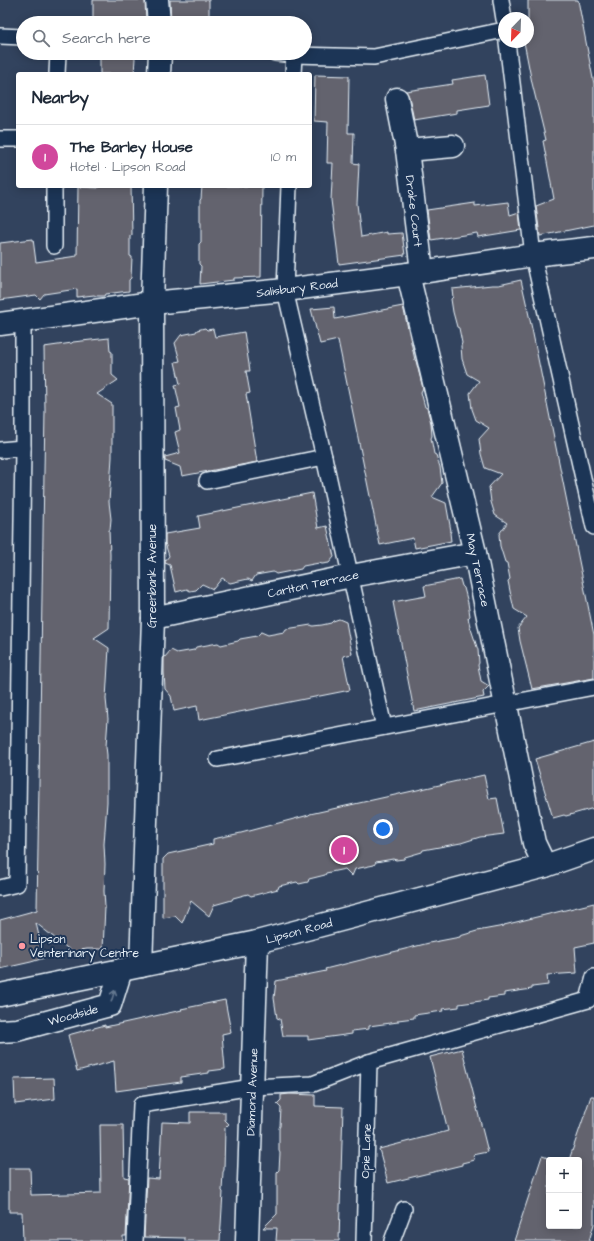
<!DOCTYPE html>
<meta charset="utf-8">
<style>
body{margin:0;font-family:"Architects Daughter",sans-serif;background:#f6f6f7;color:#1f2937}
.controls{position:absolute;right:12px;bottom:12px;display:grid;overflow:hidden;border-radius:4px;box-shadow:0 2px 10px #0003}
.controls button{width:36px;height:36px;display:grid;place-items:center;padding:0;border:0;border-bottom:1px solid #e0e1e3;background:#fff;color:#1f2937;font:20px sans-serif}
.compass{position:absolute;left:498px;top:12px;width:36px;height:36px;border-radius:50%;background:#fff;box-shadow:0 2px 10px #0003;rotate:203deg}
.you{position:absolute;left:383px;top:829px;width:14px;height:14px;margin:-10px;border:3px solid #fff;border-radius:50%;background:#1a73e8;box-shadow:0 0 0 6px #1a73e833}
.badge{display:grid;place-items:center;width:26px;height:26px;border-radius:50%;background:#111827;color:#fff;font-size:13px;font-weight:700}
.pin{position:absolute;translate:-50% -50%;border:2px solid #fff;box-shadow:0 1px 4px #0006}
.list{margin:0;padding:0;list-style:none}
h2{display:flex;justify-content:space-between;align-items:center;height:52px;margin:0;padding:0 16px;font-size:17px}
h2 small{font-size:13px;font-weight:400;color:#747a83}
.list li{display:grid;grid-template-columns:26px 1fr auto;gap:12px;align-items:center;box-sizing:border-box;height:64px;padding:0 16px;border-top:1px solid #e0e1e3}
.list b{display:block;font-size:15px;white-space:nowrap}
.list p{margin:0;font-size:13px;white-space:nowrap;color:#747a83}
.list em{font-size:13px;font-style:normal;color:#747a83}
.icon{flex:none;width:22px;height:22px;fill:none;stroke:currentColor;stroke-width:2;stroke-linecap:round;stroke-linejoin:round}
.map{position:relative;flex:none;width:594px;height:1241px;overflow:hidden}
.search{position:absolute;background:#fff;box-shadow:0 2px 10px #0003;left:16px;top:16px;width:296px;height:44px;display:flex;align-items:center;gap:10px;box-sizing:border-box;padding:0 14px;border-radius:22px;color:#747a83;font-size:15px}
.panel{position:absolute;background:#fff;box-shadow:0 2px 10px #0003;left:16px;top:72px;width:296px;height:116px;border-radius:4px}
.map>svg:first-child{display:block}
</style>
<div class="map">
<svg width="594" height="1241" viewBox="0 0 594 1241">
<rect width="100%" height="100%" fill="#32435e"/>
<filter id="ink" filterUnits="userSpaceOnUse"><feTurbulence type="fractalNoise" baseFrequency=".025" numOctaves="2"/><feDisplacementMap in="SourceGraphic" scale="8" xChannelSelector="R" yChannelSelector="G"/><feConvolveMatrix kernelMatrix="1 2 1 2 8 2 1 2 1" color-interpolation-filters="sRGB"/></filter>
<g filter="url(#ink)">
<!-- building -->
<g fill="#64636e" stroke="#e8f1f8">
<polygon points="93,0 145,0 146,23 93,23"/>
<polygon points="170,0 209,0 209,23 171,23"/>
<polygon points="528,0 578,0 594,84 594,225 540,236 536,206 554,199 543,141 546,140 532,83 524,42 528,42"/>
<polygon points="100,53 133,53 133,56 135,58 134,74 100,74"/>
<polygon points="315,75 349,76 348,133 354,133 353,163 359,164 357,204 361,237 387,232 387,234 402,233 405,255 339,264 331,200 333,163 327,163 328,122 314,121"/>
<polygon points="485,75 489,105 457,110 457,113 414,120 409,97 406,91 453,84 452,80"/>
<polygon points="98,186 131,186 132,235 130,236 130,256 132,257 131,278 129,280 129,291 105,294 104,296 96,296 94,295 77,297 77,289 44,294 40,299 36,295 0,300 0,243 33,239 36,262 77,256 78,187 98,188"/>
<polygon points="202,186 262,186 261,277 234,278 234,280 200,284 201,266 199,264 199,244 201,242 201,223 200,221 200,200 201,199"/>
<polygon points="508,202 510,215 519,212 521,230 478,237 477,233 431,240 427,210 475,203 475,206"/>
<polygon points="521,280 532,329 594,635 594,678 532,689 520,641 518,628 527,617 514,609 511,596 508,581 510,579 507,563 505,562 500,546 499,534 507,523 495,515 491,502 489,487 501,474 485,468 481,454 479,439 489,428 476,420 472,409 470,393 479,381 467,374 462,359 461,346 462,343 459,328 457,327 453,312 451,299 453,297 452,289 492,285 499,285"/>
<polygon points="403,306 415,360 416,361 423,388 421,392 425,407 427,408 431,423 432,436 431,438 434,454 436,455 440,467 442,483 432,497 446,503 451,531 450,533 451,541 415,548 413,538 380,545 338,340 320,344 311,309 334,307 335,319"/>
<polygon points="205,328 207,330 213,329 215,337 244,332 250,371 246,371 250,393 246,394 257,462 182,476 180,467 165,461 165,457 180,453 175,432 180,430 176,408 180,407 175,385 180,384 175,362 180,361 175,343 181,335 196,332 197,330"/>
<polygon points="109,338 110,351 112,352 112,375 118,380 97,394 112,404 112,457 109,502 111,519 110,530 109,530 110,555 109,628 94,638 109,648 106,699 108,719 106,746 107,755 107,802 104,844 105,864 104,891 105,907 103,949 87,949 81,950 76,955 36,923 44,958 31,962 0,969 0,920 37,910 45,410 44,347 72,343 73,342"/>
<polygon points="312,493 318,528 327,526 334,557 329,563 322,564 319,563 303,566 301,569 276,574 273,572 256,575 252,581 248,579 230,583 222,578 213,589 202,584 196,590 190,591 187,589 176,592 170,565 165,563 165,561 169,556 165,543 165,534 200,528 198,516"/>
<polygon points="460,579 462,586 464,588 468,603 470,616 468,618 470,626 478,650 479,663 478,665 481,681 489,686 483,692 484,697 414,711 393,602 426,596 424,586"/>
<polygon points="339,619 346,622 352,654 343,656 350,690 199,720 197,706 174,711 171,696 165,689 164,672 164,658 171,650 177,653 194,650 196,647 218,643 221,645 238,641 240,639 257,636 261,632 268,635 284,632 286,629 311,625 313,626 322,625 331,623 333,621"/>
<polygon points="594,742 594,808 566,816 564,815 553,818 535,759"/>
<polygon points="484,775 489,799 497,798 504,834 480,837 461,843 423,850 422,852 405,857 404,859 396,860 393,859 376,862 374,865 355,869 352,876 345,869 326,873 325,875 309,879 308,882 299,884 297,882 279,886 278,889 251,896 248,894 233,898 232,900 214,905 209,916 191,901 182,923 175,916 163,918 163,859 168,854 213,844 213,839 241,833 309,815 310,814"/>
<polygon points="594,903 594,943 575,947 577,973 547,975 548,985 532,987 532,989 504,993 504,996 488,998 488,1000 459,1004 459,1007 442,1009 443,1011 414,1015 414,1018 398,1020 398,1022 369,1026 369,1029 352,1031 352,1034 308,1040 308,1036 283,1036 280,1019 277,1018 274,998 276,981 326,971 325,969 429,943 460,937 460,936 477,931 504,926 504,925"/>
<polygon points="225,1000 231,1032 222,1034 225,1069 209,1071 209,1073 181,1077 181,1082 116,1091 114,1061 77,1071 68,1035 105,1025 105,1027 182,1010 181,1009"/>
<polygon points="462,1049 488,1152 473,1155 474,1160 462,1163 462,1165 388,1183 379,1149 448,1131 430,1057"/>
<polygon points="54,1078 55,1099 15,1104 14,1079"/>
<polygon points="289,1094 315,1095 315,1106 343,1107 339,1241 276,1241 277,1228 263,1228 277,1214 277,1172 279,1170 280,1153 279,1151 279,1128 280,1126 281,1108 277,1104 281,1100 281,1095"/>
<polygon points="591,1096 594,1096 594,1224 589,1241 514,1241 542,1156 555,1160 549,1160 549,1226 579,1226 579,1160 569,1160"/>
<polygon points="190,1112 225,1112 225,1120 229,1124 225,1128 224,1170 223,1172 222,1191 223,1192 220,1241 185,1241 185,1238 144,1237 147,1178 159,1179 162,1122 190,1123"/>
<polygon points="100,1125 123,1125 124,1177 129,1178 126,1236 123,1236 123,1241 23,1241 22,1212 9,1212 9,1168 30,1168 31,1195 101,1193"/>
</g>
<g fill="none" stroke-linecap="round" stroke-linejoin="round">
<defs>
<g id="service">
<polyline points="501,0 504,19"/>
<polyline points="0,36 23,37"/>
<polyline points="507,42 533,255 594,527"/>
<polyline points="275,53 294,55 374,57 504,30"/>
<polyline points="57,74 58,53"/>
<polyline points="293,74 294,55"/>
<polyline points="0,139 18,139"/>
<polyline points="289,186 285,290 324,457 384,727"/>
<polyline points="54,246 54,186"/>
<polyline points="0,450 23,448"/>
<polyline points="207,481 324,457"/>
<polyline points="218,759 594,687"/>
<polyline points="0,888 17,884 23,448 23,321"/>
<polyline points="135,1241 141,1105 252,1087 313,1084 369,1062 588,1000 594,977"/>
<polyline points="364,1241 369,1062"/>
<polyline points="392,1241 404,1209"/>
</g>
<g id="minor">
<polyline points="157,0 159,23"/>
<polyline points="159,74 160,53"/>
<polyline points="397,99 407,150 422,271"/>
<polyline points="407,150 453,146"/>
<polyline points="408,274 475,553 534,843 545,866"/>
<polyline points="0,324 152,303 285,290 408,274 533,255 594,248"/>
<polyline points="153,618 351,576 475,553"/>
<polyline points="141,966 153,618 152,303 156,186"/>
<polyline points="0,995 257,942 545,866 594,849"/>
<polyline points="0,1031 17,1030 110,1005 121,970"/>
<polyline points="247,1241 257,942"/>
</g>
</defs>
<!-- service casing -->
<use href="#service" stroke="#e8f1f8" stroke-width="18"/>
<!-- minor casing -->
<use href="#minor" stroke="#e8f1f8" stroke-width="25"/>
<!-- service -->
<use href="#service" stroke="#1d3557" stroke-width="15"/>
<!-- minor -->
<use href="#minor" stroke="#1d3557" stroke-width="22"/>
</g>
<!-- one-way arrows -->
<defs><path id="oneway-shaft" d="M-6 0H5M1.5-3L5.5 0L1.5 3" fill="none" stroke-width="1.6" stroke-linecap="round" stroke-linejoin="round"/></defs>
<use stroke="#64778f" href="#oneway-shaft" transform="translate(113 996) rotate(-73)"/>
</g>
<!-- markers -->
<circle fill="#ff9aa2" stroke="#1d3557" stroke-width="1.5" cx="22" cy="946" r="4"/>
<g text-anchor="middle" stroke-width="4" stroke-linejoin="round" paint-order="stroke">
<!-- street labels -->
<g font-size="12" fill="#e8f1f8" stroke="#1d3557">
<text transform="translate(414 211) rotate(83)" y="4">Drake Court</text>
<text transform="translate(297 288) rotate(-7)" y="4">Salisbury Road</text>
<text transform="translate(478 570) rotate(78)" y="4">May Terrace</text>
<text transform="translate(152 576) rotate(-90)" y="4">Greenbank Avenue</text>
<text transform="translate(313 584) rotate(-12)" y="4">Carlton Terrace</text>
<text transform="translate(299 931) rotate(-15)" y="4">Lipson Road</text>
<text transform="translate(73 1015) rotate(-15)" y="4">Woodside</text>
<text transform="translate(252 1092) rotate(-88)" y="4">Diamond Avenue</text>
<text transform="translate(366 1151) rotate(-88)" y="4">Opie Lane</text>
</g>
<!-- poi labels -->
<g font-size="12" fill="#e8f1f8" stroke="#1d3557" text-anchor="start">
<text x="30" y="943">Lipson<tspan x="30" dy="14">Venterinary Centre</tspan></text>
</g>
</g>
</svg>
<div class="controls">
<button>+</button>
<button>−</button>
</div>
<svg class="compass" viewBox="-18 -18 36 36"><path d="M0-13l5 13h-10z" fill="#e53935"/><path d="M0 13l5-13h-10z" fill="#747a83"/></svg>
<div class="you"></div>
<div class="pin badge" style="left:344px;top:850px;background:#d1479c">1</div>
<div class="search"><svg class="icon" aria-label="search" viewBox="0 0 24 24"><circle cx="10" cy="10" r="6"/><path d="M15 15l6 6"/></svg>Search here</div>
<section class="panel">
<h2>Nearby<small></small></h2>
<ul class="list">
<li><span class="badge" style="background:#d1479c">1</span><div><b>The Barley House</b><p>Hotel · Lipson Road</p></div><em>10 m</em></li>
</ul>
</section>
</div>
